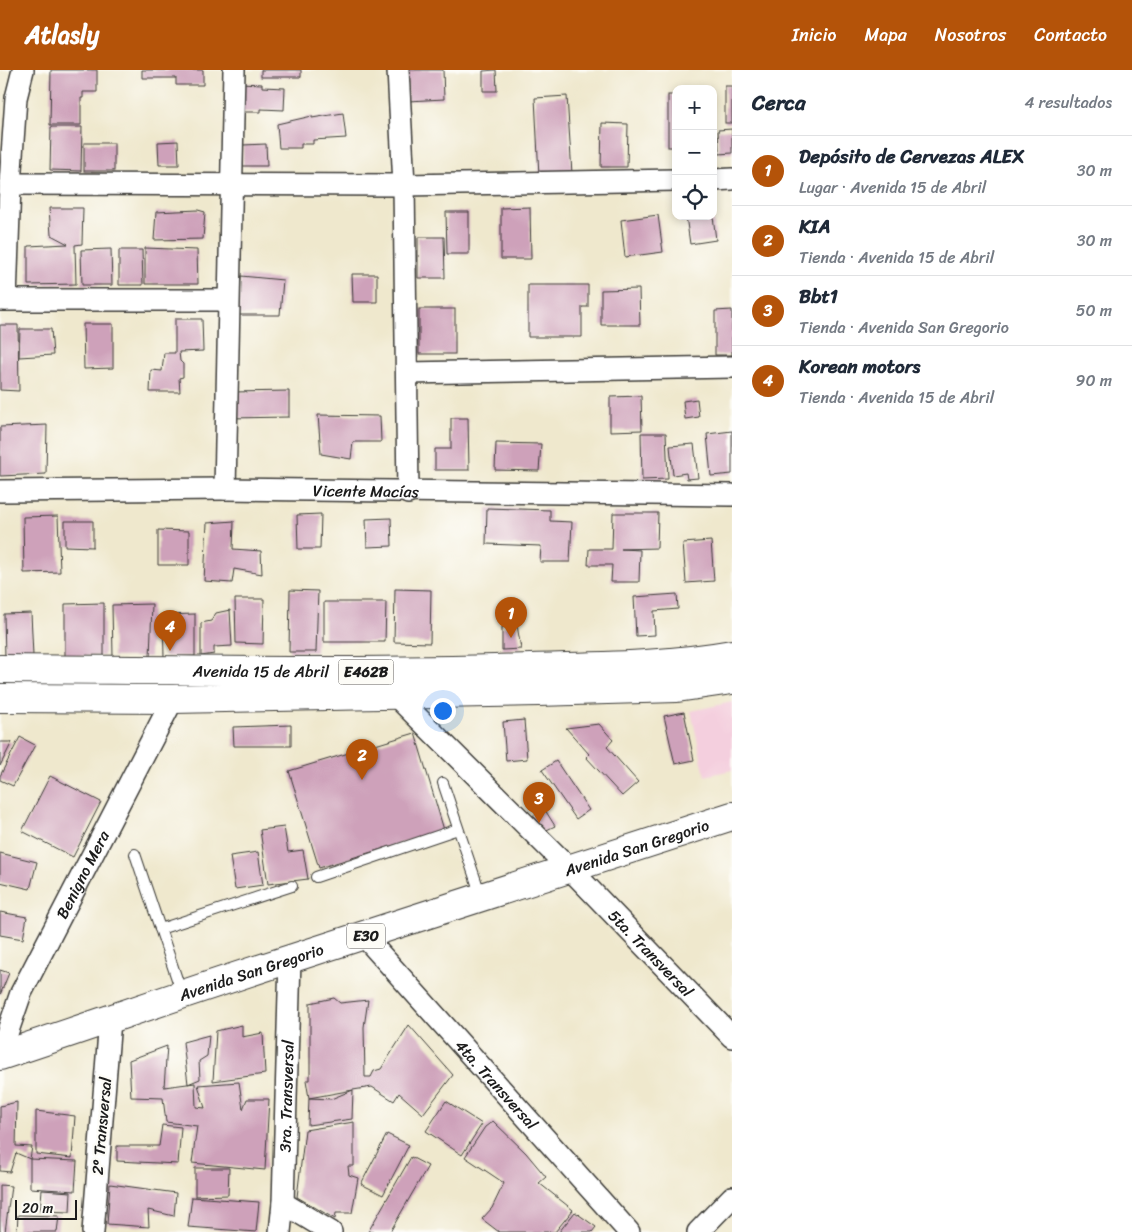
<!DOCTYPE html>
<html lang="es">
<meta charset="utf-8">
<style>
body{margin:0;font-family:Sriracha,sans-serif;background:#f6f6f7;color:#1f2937}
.controls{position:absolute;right:15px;top:15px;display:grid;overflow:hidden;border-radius:10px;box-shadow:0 2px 8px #0003}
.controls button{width:45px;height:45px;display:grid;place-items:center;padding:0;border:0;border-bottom:1px solid #e0e1e3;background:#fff;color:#1f2937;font:25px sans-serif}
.scale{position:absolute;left:15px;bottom:12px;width:62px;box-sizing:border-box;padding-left:5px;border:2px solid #1c1c1c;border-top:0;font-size:14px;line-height:18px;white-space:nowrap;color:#1c1c1c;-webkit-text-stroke:4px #fdfcf7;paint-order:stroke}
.you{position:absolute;left:442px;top:640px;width:18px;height:18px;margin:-12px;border:4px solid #fff;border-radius:50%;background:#1a73e8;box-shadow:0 0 0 8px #1a73e833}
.badge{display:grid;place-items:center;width:32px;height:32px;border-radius:50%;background:#b45309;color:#fff;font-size:16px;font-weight:700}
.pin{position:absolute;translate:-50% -41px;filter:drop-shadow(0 1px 2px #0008)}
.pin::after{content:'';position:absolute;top:26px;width:18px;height:15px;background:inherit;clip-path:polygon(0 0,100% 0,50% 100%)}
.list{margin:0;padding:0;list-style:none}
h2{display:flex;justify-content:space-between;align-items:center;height:65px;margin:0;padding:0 20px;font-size:21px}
h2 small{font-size:16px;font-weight:400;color:#747a83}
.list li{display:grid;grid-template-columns:32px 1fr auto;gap:15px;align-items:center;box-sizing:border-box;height:70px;padding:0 20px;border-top:1px solid #e0e1e3}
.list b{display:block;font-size:19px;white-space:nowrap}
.list p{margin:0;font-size:16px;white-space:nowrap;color:#747a83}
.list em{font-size:16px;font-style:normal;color:#747a83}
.icon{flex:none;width:28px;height:28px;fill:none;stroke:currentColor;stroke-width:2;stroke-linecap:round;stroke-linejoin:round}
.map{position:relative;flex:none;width:732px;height:1162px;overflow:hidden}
header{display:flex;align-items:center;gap:30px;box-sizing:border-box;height:70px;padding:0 25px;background:#b45309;color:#fff}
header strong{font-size:24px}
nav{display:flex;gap:28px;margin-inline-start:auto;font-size:18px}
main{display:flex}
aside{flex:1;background:#fff}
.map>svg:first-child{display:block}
</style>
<header>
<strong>Atlasly</strong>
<nav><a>Inicio</a><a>Mapa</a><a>Nosotros</a><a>Contacto</a></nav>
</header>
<main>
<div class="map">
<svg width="732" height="1162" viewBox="0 0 732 1162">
<rect width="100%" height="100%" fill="#fdfcf7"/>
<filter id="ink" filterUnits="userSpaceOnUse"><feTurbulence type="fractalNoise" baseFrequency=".02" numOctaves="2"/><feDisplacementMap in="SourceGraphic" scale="10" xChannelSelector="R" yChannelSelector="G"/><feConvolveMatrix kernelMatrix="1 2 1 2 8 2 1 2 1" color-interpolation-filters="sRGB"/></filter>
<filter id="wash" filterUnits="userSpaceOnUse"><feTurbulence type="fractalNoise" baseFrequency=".0096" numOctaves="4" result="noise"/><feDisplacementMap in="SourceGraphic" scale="20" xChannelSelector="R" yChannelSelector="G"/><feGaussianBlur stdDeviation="1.12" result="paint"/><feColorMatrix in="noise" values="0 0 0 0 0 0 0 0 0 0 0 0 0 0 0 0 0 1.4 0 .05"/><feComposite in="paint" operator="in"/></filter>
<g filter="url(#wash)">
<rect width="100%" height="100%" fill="#efe8cd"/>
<!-- built -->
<polygon fill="#f4cfde" points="732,632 732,700 705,706 691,641"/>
<g id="blocks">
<!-- building -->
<g fill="#cea1ba" fill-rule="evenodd">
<polygon points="51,0 97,0 97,22 83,22 83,28 81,28 81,55 50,55"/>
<polygon points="142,0 203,0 203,15 176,15 176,8 142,8"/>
<rect x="261" y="0" width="40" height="7"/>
<polygon points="406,0 443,0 444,29 408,31"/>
<polygon points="496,0 497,21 483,21 483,1"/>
<polygon points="240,13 262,14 262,17 285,18 284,40 261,39 261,42 239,42"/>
<rect x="725" y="16" width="7" height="37"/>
<rect x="668" y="25" width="8" height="52"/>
<polygon points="567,26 572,104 539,106 535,28"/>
<polygon points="343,43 346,68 313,70 313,74 301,74 301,78 279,78 277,54 312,46 312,48"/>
<polygon points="602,53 628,54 627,97 601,97"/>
<polygon points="51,57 82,57 81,101 50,100"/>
<polygon points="732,59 732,83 719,84 718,60"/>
<polygon points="178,71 179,95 159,95 158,72"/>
<rect x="84" y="73" width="30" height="28"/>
<polygon points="266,74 267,96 243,96 243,75"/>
<polygon points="530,137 531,189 501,189 501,138"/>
<polygon points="49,138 83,138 82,174 75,175 76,214 28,215 28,176 68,174 51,165"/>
<polygon points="198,140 205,142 203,169 154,170 156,142"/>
<polygon points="446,142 469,142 469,184 447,184"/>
<polygon points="658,145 663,182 625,187 621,150"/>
<polygon points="686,146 713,146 716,170 690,174"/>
<polygon points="418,167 444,167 445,208 418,208"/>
<polygon points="145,178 197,180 198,214 145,214"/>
<polygon points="111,179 112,215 82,215 81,180"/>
<polygon points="119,180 142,180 143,215 119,215"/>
<polygon points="352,204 377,204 377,232 353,232"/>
<polygon points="241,206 283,210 280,245 238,245"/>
<polygon points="528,215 588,215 588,237 582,237 582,267 528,267"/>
<polygon points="639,219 640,255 601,255 601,220"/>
<rect x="419" y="239" width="36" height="45"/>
<polygon points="732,240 732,285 715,285 715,241"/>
<polygon points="175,249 202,249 203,281 179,282 180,291 183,294 183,307 179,308 180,322 150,322 151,300 162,301 164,283 175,283"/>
<polygon points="83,254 113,254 113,298 84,299"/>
<polygon points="0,255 18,255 19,321 0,320"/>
<polygon points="20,259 51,259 53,285 19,287"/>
<polygon points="289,321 289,347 230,348 233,322"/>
<polygon points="641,326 642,360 610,361 610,327"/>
<polygon points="697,329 699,347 685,349 683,331"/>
<polygon points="318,345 380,346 381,372 353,372 351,389 321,384"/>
<polygon points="451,348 468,348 469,400 435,400 435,379 451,379"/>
<polygon points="47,355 46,404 0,406 0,357"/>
<polygon points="732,361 732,404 711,406 707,364"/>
<polygon points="641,363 666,363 668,409 642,410"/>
<polygon points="496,373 541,374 539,401 495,400"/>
<polygon points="694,374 698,408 687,409 686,403 673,405 670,376"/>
<polygon points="487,438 550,440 550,451 572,452 570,492 540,492 541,476 486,474"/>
<polygon points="613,443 658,443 657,478 621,479 640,480 639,512 611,512 612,495 588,495 589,479 612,479"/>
<polygon points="321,444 320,479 298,479 297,445"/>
<polygon points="58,446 60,502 24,503 23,447"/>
<polygon points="391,448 392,476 367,477 366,449"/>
<polygon points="65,451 93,451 93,477 65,476"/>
<polygon points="234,451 233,479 261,481 262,504 234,499 232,513 204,511 207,453"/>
<polygon points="158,460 189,461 189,495 158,495"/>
<polygon points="711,471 714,511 686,513 683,473"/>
<polygon points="395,519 431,520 430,573 394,572"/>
<polygon points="290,520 318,521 316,582 289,582"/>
<polygon points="677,524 678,539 654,541 655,565 636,566 634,527"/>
<polygon points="235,529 264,529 263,574 236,573"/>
<polygon points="324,532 386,532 385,572 324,572"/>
<polygon points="104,533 104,586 65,586 65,534"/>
<polygon points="152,534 150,587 113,587 112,535"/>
<polygon points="230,540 232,576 214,577 214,584 201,586 201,553 211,551 216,543"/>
<polygon points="31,543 33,586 5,588 4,544"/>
<polygon points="195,544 195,586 164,587 163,545"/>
<polygon points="517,555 521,579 502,580 502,557"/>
<polygon points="684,642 694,690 675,694 664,646"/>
<polygon points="524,650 527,689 506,691 503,652"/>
<polygon points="599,654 613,670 607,677 638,712 622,726 586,687 589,684 566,658"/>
<polygon points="291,655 291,676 234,676 233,657"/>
<polygon points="415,663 444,760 319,798 289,701"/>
<polygon points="20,667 35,675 13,716 0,710 0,706"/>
<polygon points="0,672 12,672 0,696"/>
<polygon points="556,691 589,740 576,749 542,700"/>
<polygon points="50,706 101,732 73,787 22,761"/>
<polygon points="545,740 555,756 534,766 523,750"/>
<polygon points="284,757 288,782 303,780 308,809 268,814 260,760"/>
<polygon points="258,782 263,815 235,819 230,786"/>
<polygon points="0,783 37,792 30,819 0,812"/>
<polygon points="0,842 27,847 23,869 0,865"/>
<polygon points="0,900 9,903 0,925"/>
<path d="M334 928 340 933 368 930 364 957 365 1007H371L374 1001 381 999 409 955 453 1005 423 1044 399 1023 394 1031 372 1017 353 1020 352 1049 308 1055 309 1028 306 1010H310V933ZM353 1020 331 1029 309 1028Z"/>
<polygon points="242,955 242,967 263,963 265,1004 213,1011 216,961"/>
<polygon points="209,965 207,986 199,991 200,1009 188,1014 183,972"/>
<polygon points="167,976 164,1017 195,1013 196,1037 205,1038 198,1015 239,1012 243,1039 247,1029 269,1029 265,1100 192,1093 197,1056 166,1052 163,1028 131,1027 129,990"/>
<polygon points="446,1031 482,1054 462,1085 426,1061"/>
<polygon points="17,1032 16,1076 32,1077 30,1089 77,1091 75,1121 30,1118 30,1089 16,1083 10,1102 0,1101 0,1036"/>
<polygon points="36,1041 75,1046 72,1088 36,1084"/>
<polygon points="493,1051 526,1083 546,1107 539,1113 573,1140 555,1162 499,1162 482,1149 492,1138 504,1113 465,1087 485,1057"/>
<polygon points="354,1052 354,1096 348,1096 349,1105 358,1108 352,1143 336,1143 335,1149 297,1127 305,1060"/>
<polygon points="162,1055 181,1057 178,1094 117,1091 117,1076 159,1076"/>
<polygon points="387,1064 409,1075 383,1125 361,1114"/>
<polygon points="411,1087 428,1096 390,1162 368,1162"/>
<polygon points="195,1098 229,1098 228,1125 195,1126"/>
<polygon points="110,1114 176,1123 174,1146 148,1140 149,1157 107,1154"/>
<polygon points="0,1115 11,1116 5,1162 0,1162"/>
<polygon points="42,1120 71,1122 70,1142 40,1141"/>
<polygon points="192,1127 259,1132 256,1162 188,1157"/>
<polygon points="575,1142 596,1157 592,1162 559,1162"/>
<polygon points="18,1145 59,1146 57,1162 17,1162"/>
</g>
</g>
</g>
<g filter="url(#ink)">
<use href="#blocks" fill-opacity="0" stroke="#3c3b37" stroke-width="1"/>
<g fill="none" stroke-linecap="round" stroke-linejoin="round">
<defs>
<g id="lane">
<polyline points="443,713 481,826"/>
<polyline points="135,784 182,924"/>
<polyline points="316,807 458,759"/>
<polyline points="160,859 292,816"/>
</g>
<g id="street">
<polyline points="398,0 404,115 408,423"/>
<polyline points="713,110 732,109"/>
<polyline points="10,114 404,115 676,110"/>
<polyline points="0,230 228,230"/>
<polyline points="6,230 10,114 16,28 23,0"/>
<polyline points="407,303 732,297"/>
<polyline points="225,419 234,0"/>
<path id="s1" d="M0 421 225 419 732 425"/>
<path id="s2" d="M396 626 571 800 732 967"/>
<path id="s3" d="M364 866 629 1162"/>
<path id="s4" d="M0 984 21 923 173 629"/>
<polyline points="283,1133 331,1162"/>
<polyline points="93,1162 110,950"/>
<path id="s5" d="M280 1162 283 1133 290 889"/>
<polyline points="698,1162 732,1127"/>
</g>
<g id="primary">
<path id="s6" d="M0 599C165 600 330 603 495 599 574 596 654 598 732 584"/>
<polyline points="0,628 173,629 538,622 677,618 732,610"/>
</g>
<g id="highway">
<path id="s7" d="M0 986C97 954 193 920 290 889 437 841 585 795 732 746"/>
</g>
</defs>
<!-- lane casing -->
<use href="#lane" stroke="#3c3b37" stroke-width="12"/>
<!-- street casing -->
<use href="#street" stroke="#3c3b37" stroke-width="24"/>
<!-- primary casing -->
<use href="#primary" stroke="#3c3b37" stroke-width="30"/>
<!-- highway casing -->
<use href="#highway" stroke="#3c3b37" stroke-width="30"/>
<!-- lane -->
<use href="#lane" stroke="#fff" stroke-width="10"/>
<!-- street -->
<use href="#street" stroke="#fff" stroke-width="21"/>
<!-- primary -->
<use href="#primary" stroke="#fff" stroke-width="28"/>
<!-- highway -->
<use href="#highway" stroke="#fff" stroke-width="28"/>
</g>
</g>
<g text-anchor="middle" stroke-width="5" stroke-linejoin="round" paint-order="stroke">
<!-- shield labels -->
<g fill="#fdfcf7" stroke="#605f5e" stroke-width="1">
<rect x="338.5" y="589.5" width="55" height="25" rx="4"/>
<rect x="347" y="853.5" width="38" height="25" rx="4"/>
</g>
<g font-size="15" font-weight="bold" fill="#1c1c1c">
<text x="366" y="607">E462B</text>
<text x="366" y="871">E30</text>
</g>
<!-- street labels -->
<g font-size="16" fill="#1c1c1c" stroke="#fdfcf7">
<text dy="6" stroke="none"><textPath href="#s1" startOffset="366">Vicente Macías</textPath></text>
<text dy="6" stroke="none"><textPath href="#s6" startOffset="261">Avenida 15 de Abril</textPath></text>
<text dy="6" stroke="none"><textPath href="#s7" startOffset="670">Avenida San Gregorio</textPath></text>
<text dy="6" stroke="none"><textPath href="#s4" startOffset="198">Benigno Mera</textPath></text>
<text dy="6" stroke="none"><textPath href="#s2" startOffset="362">5ta. Transversal</textPath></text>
<text dy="6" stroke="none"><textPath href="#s7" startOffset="265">Avenida San Gregorio</textPath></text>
<text dy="6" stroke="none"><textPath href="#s3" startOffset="199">4ta. Transversal</textPath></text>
<text dy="6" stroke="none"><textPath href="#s5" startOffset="136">3ra. Transversal</textPath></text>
<text transform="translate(101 1056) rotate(-85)" y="6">2º Transversal</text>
</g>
</g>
</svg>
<div class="controls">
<button>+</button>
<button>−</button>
<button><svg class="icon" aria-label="locate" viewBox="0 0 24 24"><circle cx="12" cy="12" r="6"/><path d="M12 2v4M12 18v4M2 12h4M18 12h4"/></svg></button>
</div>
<div class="scale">20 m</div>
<div class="you"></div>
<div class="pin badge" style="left:511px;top:568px">1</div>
<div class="pin badge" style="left:362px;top:710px">2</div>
<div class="pin badge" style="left:539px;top:753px">3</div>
<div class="pin badge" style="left:170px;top:581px">4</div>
</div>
<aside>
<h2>Cerca<small>4 resultados</small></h2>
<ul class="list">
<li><span class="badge">1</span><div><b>Depósito de Cervezas ALEX</b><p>Lugar · Avenida 15 de Abril</p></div><em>30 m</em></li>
<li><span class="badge">2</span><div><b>KIA</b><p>Tienda · Avenida 15 de Abril</p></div><em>30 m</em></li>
<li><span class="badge">3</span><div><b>Bbt1</b><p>Tienda · Avenida San Gregorio</p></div><em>50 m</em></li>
<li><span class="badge">4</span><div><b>Korean motors</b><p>Tienda · Avenida 15 de Abril</p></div><em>90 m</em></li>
</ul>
</aside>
</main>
